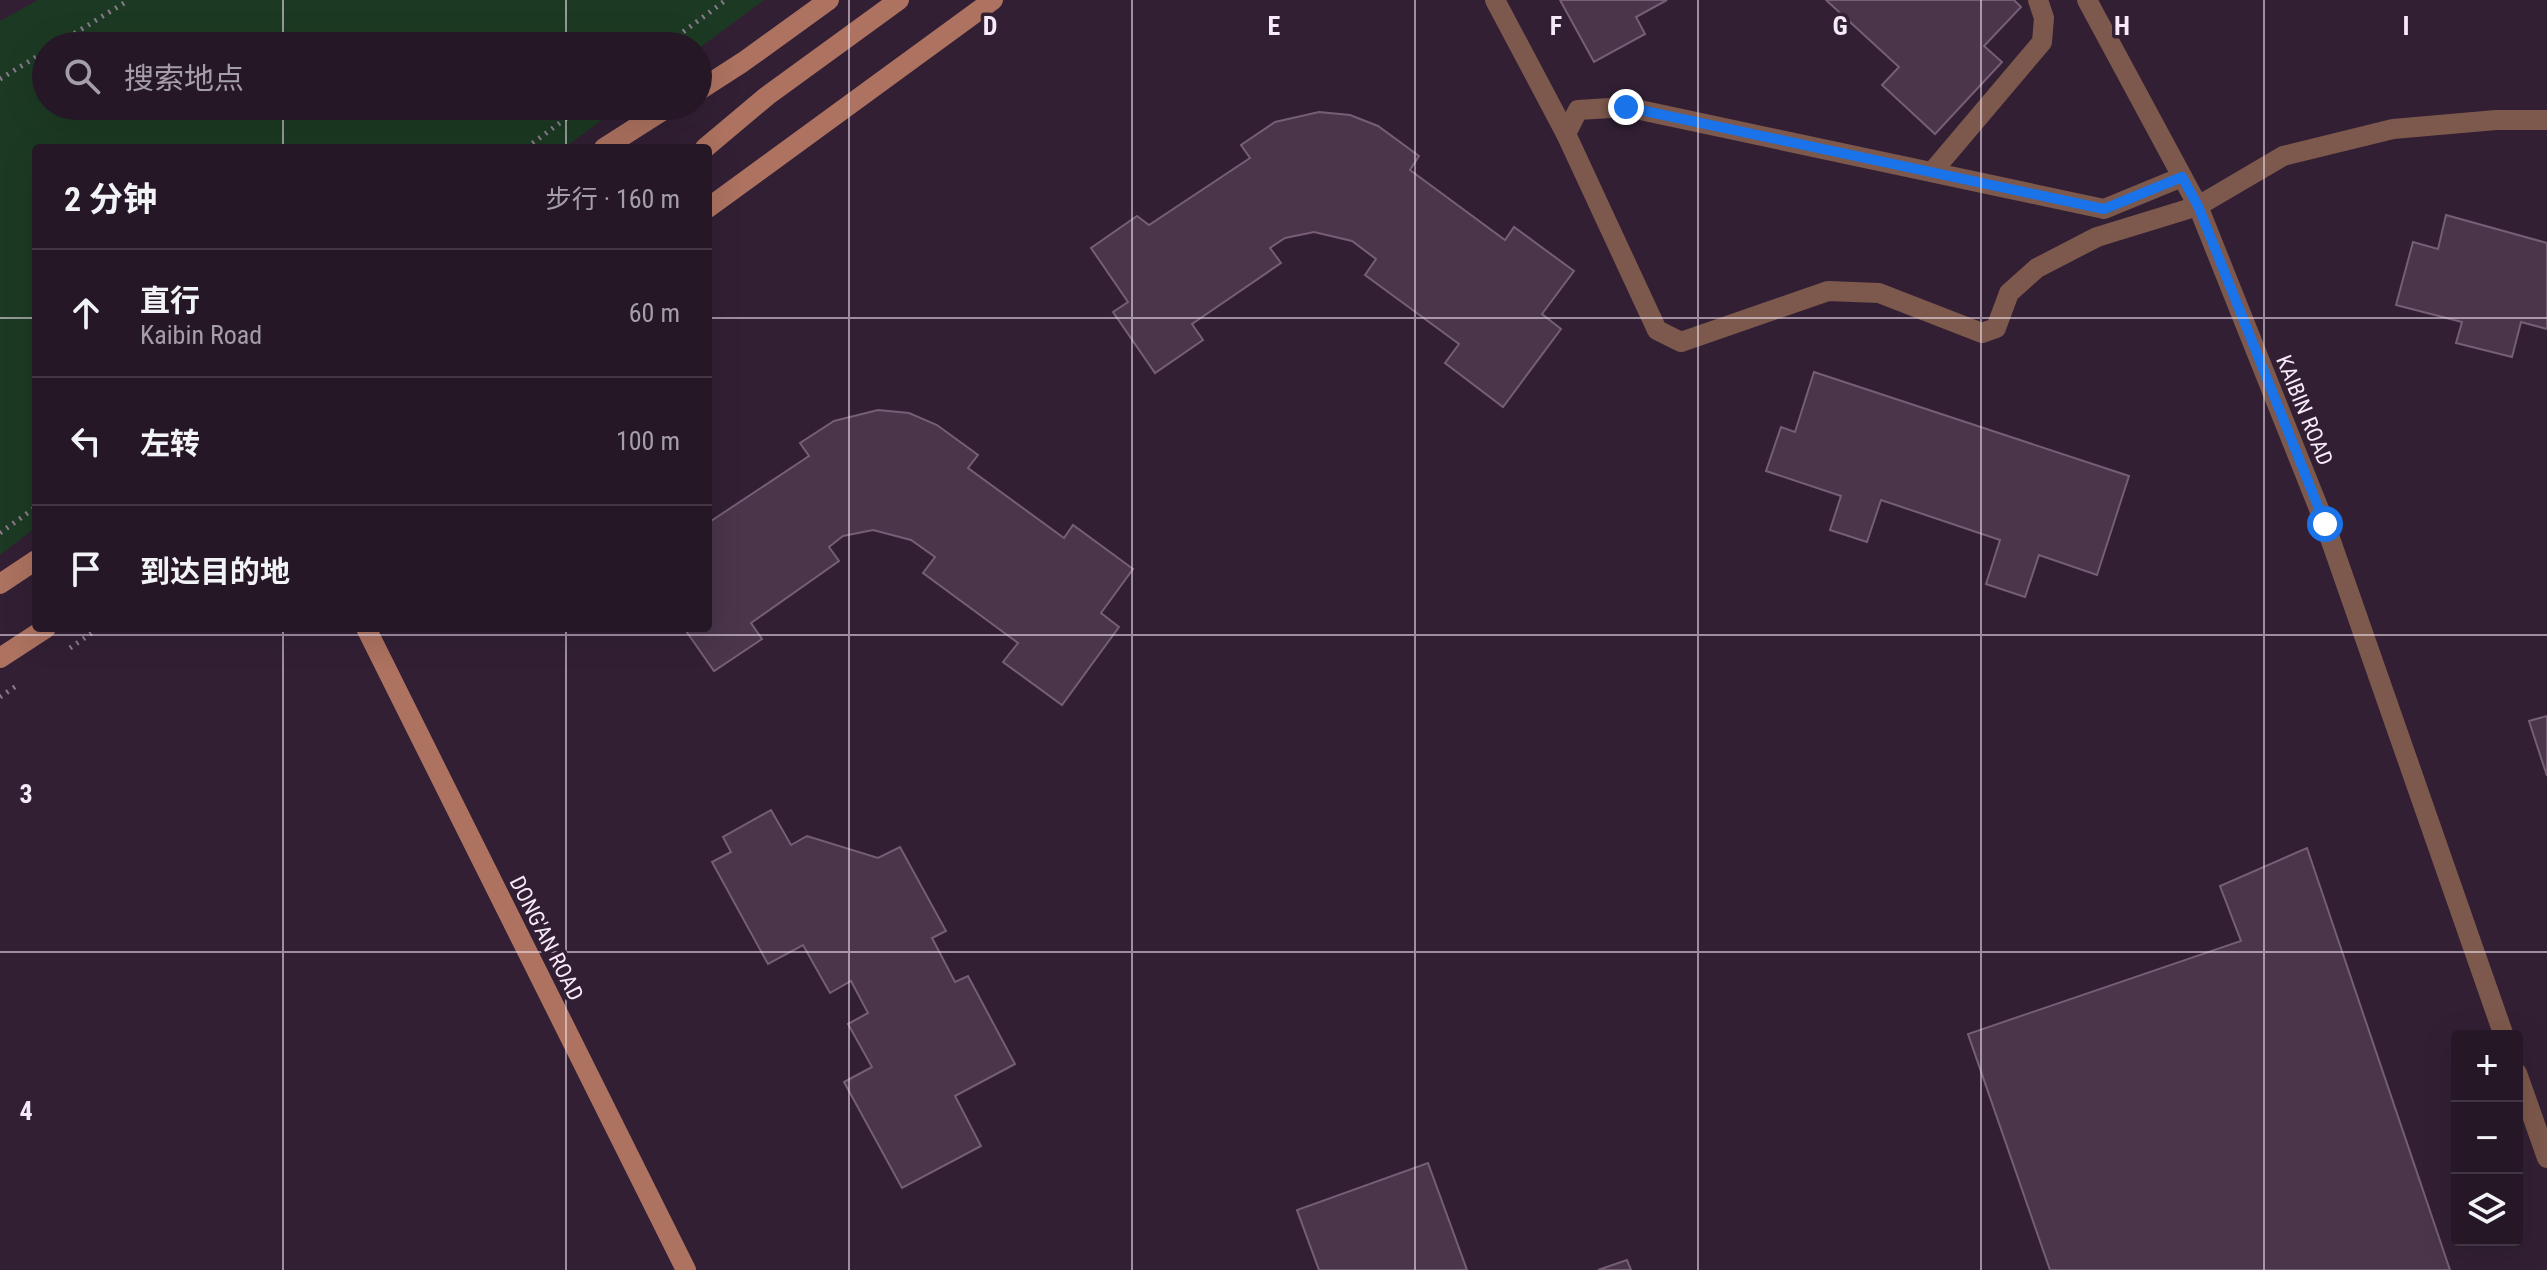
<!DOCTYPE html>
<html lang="zh">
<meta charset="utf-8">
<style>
body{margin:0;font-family:"Roboto Condensed","Noto Sans SC",sans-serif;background:#2e202f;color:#f1f3f6}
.controls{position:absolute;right:24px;bottom:24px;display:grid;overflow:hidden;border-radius:8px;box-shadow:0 8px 32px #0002}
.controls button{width:72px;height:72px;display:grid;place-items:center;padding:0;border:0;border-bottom:2px solid #423644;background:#261727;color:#f1f3f6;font:40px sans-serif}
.stop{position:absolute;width:24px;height:24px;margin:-18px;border:6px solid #1a73e8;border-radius:50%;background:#fff}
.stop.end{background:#1a73e8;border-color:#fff;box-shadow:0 2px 8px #0008}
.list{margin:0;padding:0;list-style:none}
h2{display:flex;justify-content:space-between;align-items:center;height:104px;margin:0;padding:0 32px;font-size:34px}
h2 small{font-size:26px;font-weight:400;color:#a49fa7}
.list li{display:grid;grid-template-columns:52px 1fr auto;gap:24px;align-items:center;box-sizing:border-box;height:128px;padding:0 32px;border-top:2px solid #423644}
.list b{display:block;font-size:30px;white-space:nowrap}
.list p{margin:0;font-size:26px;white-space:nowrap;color:#a49fa7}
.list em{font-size:26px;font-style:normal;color:#a49fa7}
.icon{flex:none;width:44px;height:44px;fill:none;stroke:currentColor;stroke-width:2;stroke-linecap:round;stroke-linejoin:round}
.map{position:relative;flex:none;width:2547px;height:1270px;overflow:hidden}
.search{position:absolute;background:#261727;box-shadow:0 8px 32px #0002;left:32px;top:32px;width:680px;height:88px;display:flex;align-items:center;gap:20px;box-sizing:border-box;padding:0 28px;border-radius:44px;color:#a49fa7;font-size:30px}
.panel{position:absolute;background:#261727;box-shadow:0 8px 32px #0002;left:32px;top:144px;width:680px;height:488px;border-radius:8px}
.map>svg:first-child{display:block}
</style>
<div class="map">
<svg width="2547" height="1270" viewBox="0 0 2547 1270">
<rect width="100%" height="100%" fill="#321f34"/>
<!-- park -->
<polygon fill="#1c3a23" points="38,0 764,0 698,49 698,46 46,46 46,106 621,106 564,148 36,148 36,527 0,555 0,21"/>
<!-- building -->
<g fill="#4a354b" stroke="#755e76" stroke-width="2">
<polygon points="1560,0 1667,0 1636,17 1645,34 1594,62"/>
<polygon points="1826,0 2014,0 2021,7 1984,46 2002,62 1935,134 1882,85 1899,67"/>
<polygon points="1319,112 1350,115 1378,126 1419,156 1410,170 1505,240 1514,227 1574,271 1542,314 1561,329 1503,407 1445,363 1459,344 1365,275 1376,259 1352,241 1314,232 1285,238 1270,248 1281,263 1192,324 1203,340 1155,373 1113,312 1128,302 1091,248 1137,216 1149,225 1250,158 1241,145 1275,122"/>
<polygon points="2446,215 2547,243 2547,329 2521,322 2512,357 2456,343 2462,322 2396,305 2413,242 2438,249"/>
<polygon points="1814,372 2129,476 2097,575 2039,555 2025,597 1986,584 2000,540 1881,500 1867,542 1830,530 1841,496 1766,471 1781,427 1795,432"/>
<polygon points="878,410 909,413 937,425 978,455 968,468 1064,538 1073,525 1133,569 1101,613 1119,627 1062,705 1003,662 1018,643 923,573 935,557 911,540 873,530 843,536 829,547 839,561 751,623 762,639 714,671 684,628 708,628 708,523 809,456 800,443 834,421"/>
<polygon points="2547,716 2547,776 2529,721"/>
<polygon points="771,810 791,845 807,836 878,858 900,847 946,931 932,938 955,982 968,976 1015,1064 955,1096 981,1146 902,1188 844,1082 872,1067 848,1024 868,1013 851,981 830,993 803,945 768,964 712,862 731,852 723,837"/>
<polygon points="2307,848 2450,1270 2050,1270 1968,1034 2241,941 2220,886"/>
<polygon points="1428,1163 1467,1270 1319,1270 1297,1210"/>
<polygon points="1627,1260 1631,1270 1598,1270"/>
</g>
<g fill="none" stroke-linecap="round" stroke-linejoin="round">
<!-- path -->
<g stroke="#8b7a8c" stroke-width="5" stroke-dasharray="2 6" stroke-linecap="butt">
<polyline points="54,46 129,0"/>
<polyline points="664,46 726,0"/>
<polyline points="0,79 46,51"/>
<polyline points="526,148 583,106"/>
<polyline points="0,533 36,507"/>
<polyline points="70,648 99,628"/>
<polyline points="0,697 16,686"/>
</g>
<!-- lane -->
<g stroke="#7d584c" stroke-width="20">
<polyline points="1495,0 1566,134"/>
<polyline points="2182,177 2104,209 1626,107 1578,110 1566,134 1657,330 1681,342 1828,291 1879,293 1982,333 1996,328 2009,293 2037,268 2097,237 2198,206 2283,156 2393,129 2496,120 2547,120"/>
</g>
<!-- street -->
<g stroke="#7d584c" stroke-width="20">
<polyline points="2087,0 2198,206 2325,524 2504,1036"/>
<polyline points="1932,172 2042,42 2044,18 2038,0"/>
<polyline points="2517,1073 2547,1158"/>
</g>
<!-- secondary -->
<g stroke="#ad7260" stroke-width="20">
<polyline points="698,91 743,62 829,0"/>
<polyline points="604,148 670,106"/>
<polyline points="705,148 767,96 899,0"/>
<polyline points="708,208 993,0"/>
<polyline points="0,584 36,560"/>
<polyline points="366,628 686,1270"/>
<polyline points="0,658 46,628"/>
</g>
</g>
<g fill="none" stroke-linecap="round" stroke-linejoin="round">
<!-- route -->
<polyline stroke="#1a73e8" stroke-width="10" points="1626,107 2104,209 2182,177 2198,206 2325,524"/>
</g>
<!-- grid -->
<path fill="none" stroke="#f7eaf8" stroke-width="2" stroke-opacity="0.55" d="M283 0V46M566 0V46M849 0V1270M1132 0V1270M1415 0V1270M1698 0V1270M1981 0V1270M2264 0V1270M283 106V148M566 106V148M0 318H36M708 318H2547M283 628V1270M566 628V1270M0 635H2547M0 952H2547"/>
<g text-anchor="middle" stroke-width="7" stroke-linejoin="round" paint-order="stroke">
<!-- street labels -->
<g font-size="22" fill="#f7eaf8" stroke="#321f34">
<text transform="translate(2305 410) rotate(68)" y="8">KAIBIN ROAD</text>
<text transform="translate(547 938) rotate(63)" y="8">DONG'AN ROAD</text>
</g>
</g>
<g font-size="26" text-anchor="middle" font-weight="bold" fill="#f7eaf8" stroke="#321f34" stroke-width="7" stroke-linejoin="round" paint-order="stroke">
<text x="990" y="35">D</text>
<text x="1274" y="35">E</text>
<text x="1556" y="35">F</text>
<text x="1840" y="35">G</text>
<text x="2122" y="35">H</text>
<text x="2406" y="35">I</text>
<text x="26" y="803">3</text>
<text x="26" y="1120">4</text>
</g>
</svg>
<div class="controls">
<button>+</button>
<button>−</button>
<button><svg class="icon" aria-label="layers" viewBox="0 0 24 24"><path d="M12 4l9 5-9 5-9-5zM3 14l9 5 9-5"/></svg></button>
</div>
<div class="stop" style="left:2325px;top:524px"></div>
<div class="stop end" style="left:1626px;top:107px"></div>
<div class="search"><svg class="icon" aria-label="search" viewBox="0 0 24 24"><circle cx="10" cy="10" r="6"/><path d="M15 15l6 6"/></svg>搜索地点</div>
<section class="panel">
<h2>2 分钟<small>步行 · 160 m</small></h2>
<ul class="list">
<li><svg class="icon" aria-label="ahead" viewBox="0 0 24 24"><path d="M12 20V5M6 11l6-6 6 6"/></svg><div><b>直行</b><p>Kaibin Road</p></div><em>60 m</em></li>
<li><svg class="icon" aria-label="left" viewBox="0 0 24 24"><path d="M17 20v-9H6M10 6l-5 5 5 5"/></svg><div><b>左转</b></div><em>100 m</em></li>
<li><svg class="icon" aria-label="arrive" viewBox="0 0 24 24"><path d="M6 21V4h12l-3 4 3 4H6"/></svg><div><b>到达目的地</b></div></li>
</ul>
</section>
</div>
